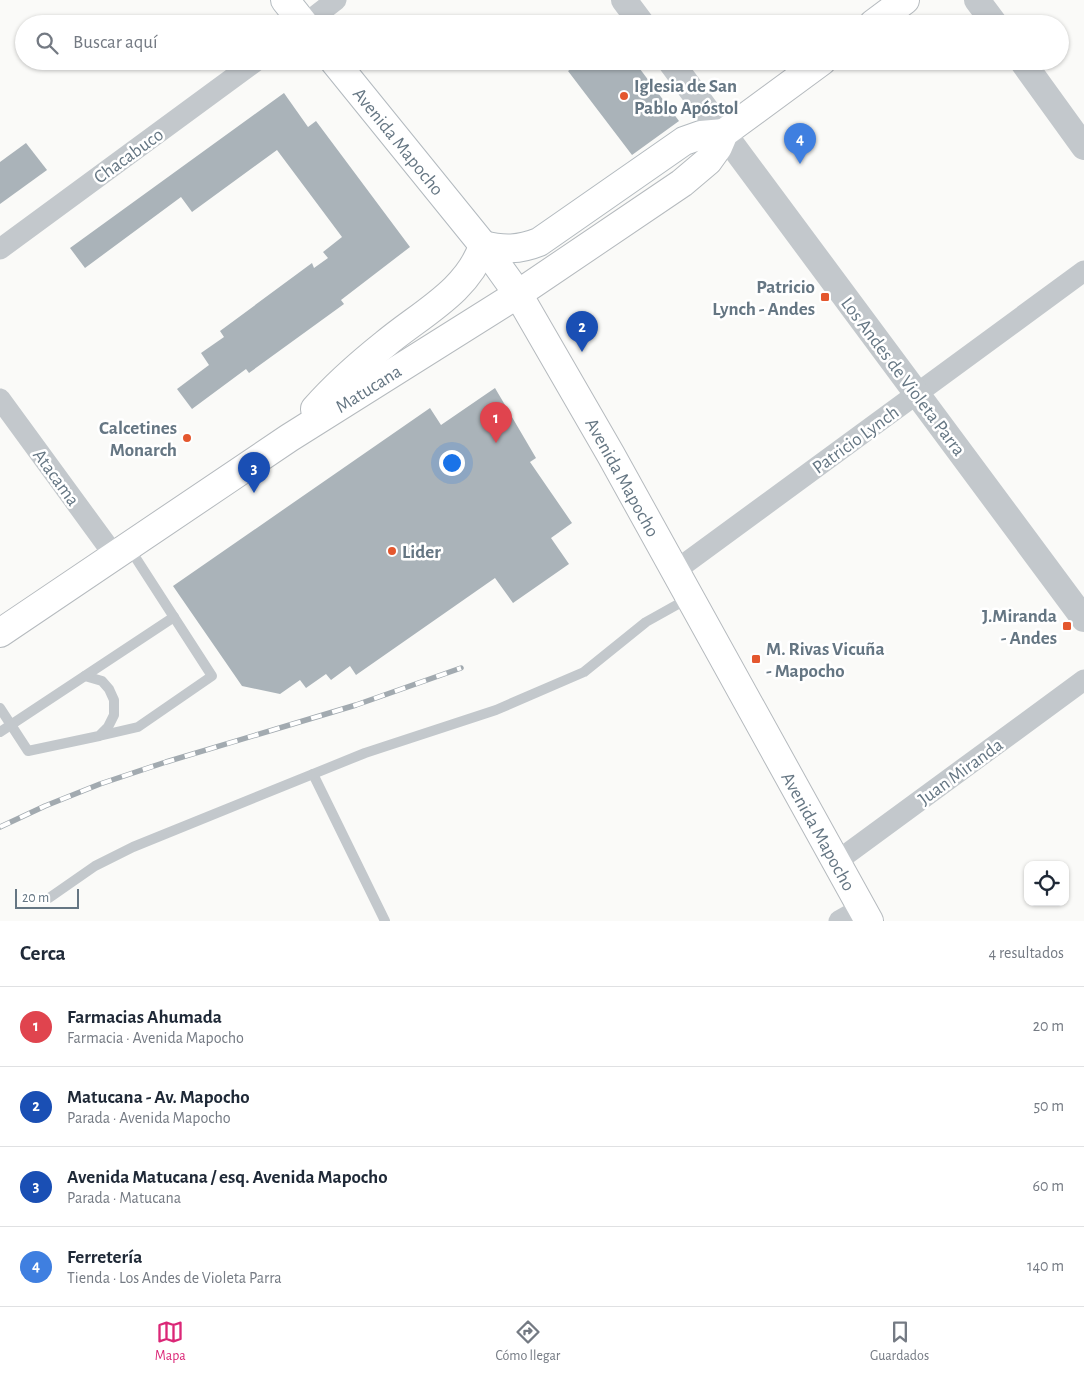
<!DOCTYPE html>
<html lang="es">
<meta charset="utf-8">
<style>
body{margin:0;font-family:"Alegreya Sans",sans-serif;background:#f2f2f3;color:#1f2937}
.controls{position:absolute;right:15px;bottom:15px;display:grid;overflow:hidden;border-radius:10px;box-shadow:0 1px 4px #0004}
.controls button{width:45px;height:45px;display:grid;place-items:center;padding:0;border:0;border-bottom:1px solid #e0e1e3;background:#fff;color:#1f2937;font:25px sans-serif}
.scale{position:absolute;left:15px;bottom:12px;width:64px;box-sizing:border-box;padding-left:5px;border:2px solid #657683;border-top:0;font-size:14px;line-height:18px;white-space:nowrap;color:#657683;-webkit-text-stroke:4px #fff;paint-order:stroke}
.you{position:absolute;left:451px;top:462px;width:18px;height:18px;margin:-12px;border:4px solid #fff;border-radius:50%;background:#1a73e8;box-shadow:0 0 0 8px #1a73e833}
.badge{display:grid;place-items:center;width:32px;height:32px;border-radius:50%;background:#db2777;color:#fff;font-size:16px;font-weight:700}
.pin{position:absolute;translate:-50% -41px;filter:drop-shadow(0 1px 2px #0008)}
.pin::after{content:'';position:absolute;top:26px;width:18px;height:15px;background:inherit;clip-path:polygon(0 0,100% 0,50% 100%)}
.list{margin:0;padding:0;list-style:none}
h2{display:flex;justify-content:space-between;align-items:center;height:65px;margin:0;padding:0 20px;font-size:21px}
h2 small{font-size:16px;font-weight:400;color:#747a83}
.list li{display:grid;grid-template-columns:32px 1fr auto;gap:15px;align-items:center;box-sizing:border-box;height:80px;padding:0 20px;border-top:1px solid #e0e1e3}
.list b{display:block;font-size:19px;white-space:nowrap}
.list p{margin:0;font-size:16px;white-space:nowrap;color:#747a83}
.list em{font-size:16px;font-style:normal;color:#747a83}
.icon{flex:none;width:28px;height:28px;fill:none;stroke:currentColor;stroke-width:2;stroke-linecap:round;stroke-linejoin:round}
.map{position:relative;flex:none;width:1084px;height:921px;overflow:hidden}
.search{position:absolute;background:#fff;box-shadow:0 1px 4px #0004;left:15px;right:15px;top:15px;height:55px;display:flex;align-items:center;gap:12px;box-sizing:border-box;padding:0 18px;border-radius:28px;color:#747a83;font-size:19px}
.sheet{height:385px;background:#fff}
nav{display:flex;justify-content:space-around;align-items:center;box-sizing:border-box;height:70px;border-top:1px solid #e0e1e3;background:#fff;font-size:14px;color:#747a83}
nav a{display:grid;justify-items:center;gap:2px}
nav .on{color:#db2777}
.map>svg:first-child{display:block}
</style>
<div class="map">
<svg width="1084" height="921" viewBox="0 0 1084 921">
<rect width="100%" height="100%" fill="#fafaf8"/>
<!-- building -->
<g fill="#aab3b9">
<polygon points="576,61 634,61 679,121 632,155 568,71 578,64"/>
<polygon points="284,93 308,127 316,121 410,247 341,300 344,304 249,373 246,369 192,409 177,389 209,365 201,353 224,337 220,331 312,263 314,268 328,258 323,252 342,237 277,150 192,212 181,197 85,268 70,248"/>
<polygon points="26,143 47,170 0,204 0,162"/>
<polygon points="495,388 536,458 530,462 572,523 551,538 569,564 513,603 495,578 356,675 350,666 331,680 326,674 306,688 300,680 280,694 242,686 173,586 430,408 441,425"/>
</g>
<g fill="none" stroke-linecap="round" stroke-linejoin="round">
<defs>
<g id="secondary">
<polyline points="285,0 304,24"/>
<polyline points="334,61 483,245 518,294"/>
<path d="M483 245C503 250 519 250 539 242L684 141 701 135 724 133"/>
</g>
<g id="primary">
<polyline points="873,24 905,0"/>
<polyline points="518,294 611,455 869,921"/>
<path d="M315 409C336 385 360 364 385 344 419 315 469 291 483 245"/>
<polyline points="0,633 289,438 518,294 682,183 708,161 718,147 724,133 822,61"/>
</g>
</defs>
<!-- secondary casing -->
<use href="#secondary" stroke="#b3babf" stroke-width="30"/>
<!-- primary casing -->
<use href="#primary" stroke="#b5babe" stroke-width="30"/>
<!-- service -->
<g stroke="#c3c8cc" stroke-width="10">
<polyline points="0,708 28,751 99,736 108,727 114,715 114,700 109,689 102,681 85,676"/>
<polyline points="0,732 174,617"/>
<polyline points="99,736 138,727 212,676 128,546"/>
<polyline points="313,774 385,921"/>
<polyline points="49,898 95,866 133,847 365,753 496,710 584,672 646,622 689,598"/>
</g>
<!-- minor -->
<g stroke="#c3c8cc" stroke-width="21">
<polyline points="305,24 336,0"/>
<polyline points="0,249 256,61"/>
<polyline points="0,399 114,555"/>
<polyline points="675,571 1084,271"/>
<polyline points="836,862 1084,680"/>
<polyline points="839,921 862,908"/>
</g>
<!-- tertiary -->
<g stroke="#c3c8cc" stroke-width="26">
<polyline points="624,0 642,24"/>
<polyline points="977,0 995,24"/>
<polyline points="670,61 1084,619"/>
<polyline points="1022,61 1084,147"/>
</g>
<!-- secondary -->
<use href="#secondary" stroke="#fff" stroke-width="28"/>
<!-- primary -->
<use href="#primary" stroke="#fff" stroke-width="28"/>
<defs>
<polyline id="rail" points="0,827 45,806 100,784 166,762 356,705 461,668"/>
</defs>
<!-- rail casing -->
<use href="#rail" stroke="#a2aab0" stroke-width="5.5"/>
<!-- rail -->
<use href="#rail" stroke="#fff" stroke-width="4" stroke-dasharray="11" stroke-linecap="butt"/>
</g>
<!-- markers -->
<g fill="#e4572e" stroke="#fff" stroke-width="2">
<circle cx="624" cy="96" r="5"/>
<rect x="820" y="292" width="10" height="10" rx="2.5"/>
<circle cx="187" cy="438" r="5"/>
<circle cx="392" cy="551" r="5"/>
<rect x="1062" y="621" width="10" height="10" rx="2.5"/>
<rect x="751" y="654" width="10" height="10" rx="2.5"/>
</g>
<g text-anchor="middle" stroke-width="5" stroke-linejoin="round" paint-order="stroke">
<!-- poi labels -->
<g font-size="19" font-weight="bold" fill="#657683" stroke="#fff" text-anchor="start">
<text x="634" y="92">Iglesia de San<tspan x="634" dy="22">Pablo Apóstol</tspan></text>
<text x="815" y="293" text-anchor="end">Patricio<tspan x="815" dy="22">Lynch - Andes</tspan></text>
<text x="177" y="434" text-anchor="end">Calcetines<tspan x="177" dy="22">Monarch</tspan></text>
<text x="402" y="558">Lider</text>
<text x="1057" y="622" text-anchor="end">J.Miranda<tspan x="1057" dy="22">- Andes</tspan></text>
<text x="766" y="655">M. Rivas Vicuña<tspan x="766" dy="22">- Mapocho</tspan></text>
</g>
<!-- street labels -->
<g font-size="19" fill="#657683" stroke="#fff">
<text transform="translate(399 141) rotate(51)" y="7">Avenida Mapocho</text>
<text transform="translate(128 155) rotate(-36)" y="7">Chacabuco</text>
<text transform="translate(904 376) rotate(53)" y="7">Los Andes de Violeta Parra</text>
<text transform="translate(368 388) rotate(-32)" y="7">Matucana</text>
<text transform="translate(855 439) rotate(-36)" y="7">Patricio Lynch</text>
<text transform="translate(57 477) rotate(54)" y="7">Atacama</text>
<text transform="translate(623 477) rotate(61)" y="7">Avenida Mapocho</text>
<text transform="translate(960 771) rotate(-36)" y="7">Juan Miranda</text>
<text transform="translate(819 831) rotate(61)" y="7">Avenida Mapocho</text>
</g>
</g>
</svg>
<div class="controls">
<button><svg class="icon" aria-label="locate" viewBox="0 0 24 24"><circle cx="12" cy="12" r="6"/><path d="M12 2v4M12 18v4M2 12h4M18 12h4"/></svg></button>
</div>
<div class="scale">20 m</div>
<div class="you"></div>
<div class="pin badge" style="left:496px;top:443px;background:#e0444e">1</div>
<div class="pin badge" style="left:582px;top:352px;background:#1a4fb4">2</div>
<div class="pin badge" style="left:254px;top:493px;background:#1a4fb4">3</div>
<div class="pin badge" style="left:800px;top:164px;background:#3f7fe0">4</div>
<div class="search"><svg class="icon" aria-label="search" viewBox="0 0 24 24"><circle cx="10" cy="10" r="6"/><path d="M15 15l6 6"/></svg>Buscar aquí</div>
</div>
<section class="sheet">
<h2>Cerca<small>4 resultados</small></h2>
<ul class="list">
<li><span class="badge" style="background:#e0444e">1</span><div><b>Farmacias Ahumada</b><p>Farmacia · Avenida Mapocho</p></div><em>20 m</em></li>
<li><span class="badge" style="background:#1a4fb4">2</span><div><b>Matucana - Av. Mapocho</b><p>Parada · Avenida Mapocho</p></div><em>50 m</em></li>
<li><span class="badge" style="background:#1a4fb4">3</span><div><b>Avenida Matucana / esq. Avenida Mapocho</b><p>Parada · Matucana</p></div><em>60 m</em></li>
<li><span class="badge" style="background:#3f7fe0">4</span><div><b>Ferretería</b><p>Tienda · Los Andes de Violeta Parra</p></div><em>140 m</em></li>
</ul>
</section>
<nav>
<a class="on"><svg class="icon" aria-label="map" viewBox="0 0 24 24"><path d="M3 6l6-2 6 2 6-2v14l-6 2-6-2-6 2zM9 4v14M15 6v14"/></svg>Mapa</a>
<a><svg class="icon" aria-label="directions" viewBox="0 0 24 24"><path d="M12 3l9 9-9 9-9-9zM9 14v-3h6M13 9l2 2-2 2"/></svg>Cómo llegar</a>
<a><svg class="icon" aria-label="saved" viewBox="0 0 24 24"><path d="M7 4h10v16l-5-4-5 4z"/></svg>Guardados</a>
</nav>
